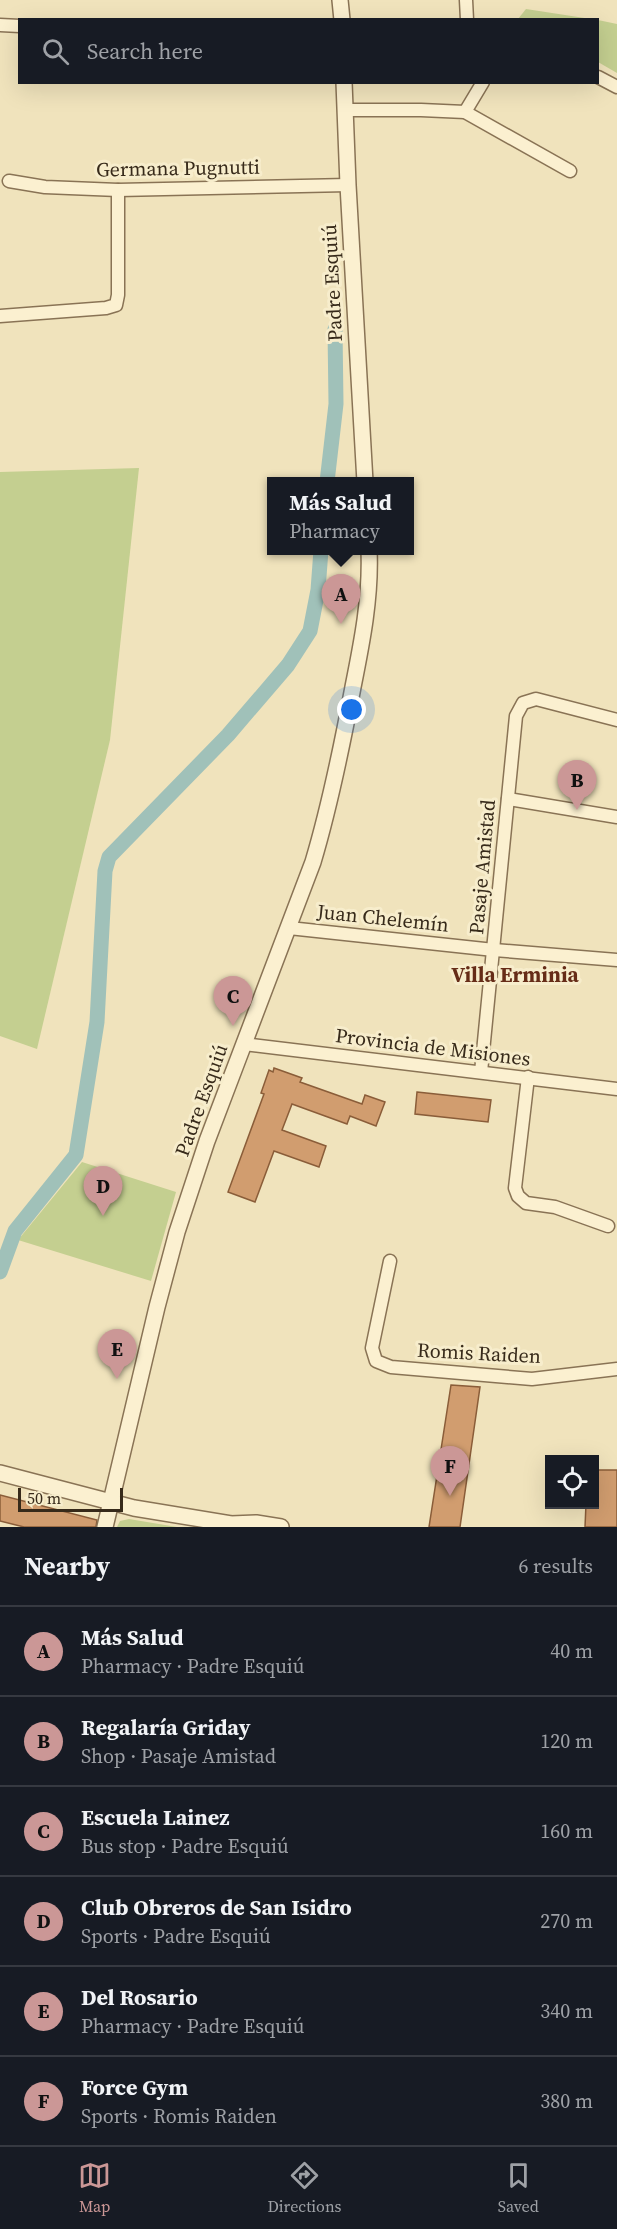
<!DOCTYPE html>
<meta charset="utf-8">
<style>
body{margin:0;font-family:"Source Serif 4",serif;background:#20242c;color:#f1f3f6}
.controls{position:absolute;right:18px;bottom:18px;display:grid;overflow:hidden;border-radius:0px;box-shadow:0 6px 24px #0002}
.controls button{width:54px;height:54px;display:grid;place-items:center;padding:0;border:0;border-bottom:2px solid #363941;background:#171b24;color:#f1f3f6;font:30px sans-serif}
.scale{position:absolute;left:18px;bottom:15px;width:105px;box-sizing:border-box;padding-left:6px;border:3px solid #372a1a;border-top:0;font-size:16px;line-height:21px;white-space:nowrap;color:#372a1a;-webkit-text-stroke:4px #f7edcc;paint-order:stroke}
.you{position:absolute;left:352px;top:710px;width:21px;height:21px;margin:-15px;border:4px solid #fff;border-radius:50%;background:#1a73e8;box-shadow:0 0 0 9px #1a73e833}
.badge{display:grid;place-items:center;width:39px;height:39px;border-radius:50%;background:#cb9796;color:#111;font-size:20px;font-weight:700}
.pin{position:absolute;translate:-50% -50px;filter:drop-shadow(0 2px 3px #0008)}
.pin::after{content:'';position:absolute;top:32px;width:21px;height:18px;background:inherit;clip-path:polygon(0 0,100% 0,50% 100%)}
.popup{position:absolute;left:267px;top:477px;width:147px;height:78px;box-sizing:border-box;display:grid;place-content:center;border-radius:0px;background:#171b24;filter:drop-shadow(0 2px 4px #0005);font-size:20px;white-space:nowrap;color:#9ea1a6}
.popup b{font-size:22px;color:#f1f3f6}
.popup::after{content:'';position:absolute;left:50%;top:100%;margin-left:-12px;border:12px solid transparent;border-top-color:#171b24}
.list{margin:0;padding:0;list-style:none}
h2{display:flex;justify-content:space-between;align-items:center;height:78px;margin:0;padding:0 24px;font-size:26px}
h2 small{font-size:20px;font-weight:400;color:#9ea1a6}
.list li{display:grid;grid-template-columns:39px 1fr auto;gap:18px;align-items:center;box-sizing:border-box;height:90px;padding:0 24px;border-top:2px solid #363941}
.list b{display:block;font-size:22px;white-space:nowrap}
.list p{margin:0;font-size:20px;white-space:nowrap;color:#9ea1a6}
.list em{font-size:20px;font-style:normal;color:#9ea1a6}
.icon{flex:none;width:33px;height:33px;fill:none;stroke:currentColor;stroke-width:2;stroke-linecap:round;stroke-linejoin:round}
.map{position:relative;flex:none;width:617px;height:1527px;overflow:hidden}
.search{position:absolute;background:#171b24;box-shadow:0 6px 24px #0002;left:18px;right:18px;top:18px;height:66px;display:flex;align-items:center;gap:15px;box-sizing:border-box;padding:0 21px;border-radius:0px;color:#9ea1a6;font-size:22px}
.sheet{height:618px;background:#171b24}
nav{display:flex;justify-content:space-around;align-items:center;box-sizing:border-box;height:84px;border-top:2px solid #363941;background:#171b24;font-size:16px;color:#9ea1a6}
nav a{display:grid;justify-items:center;gap:3px}
nav .on{color:#cb9796}
.map>svg:first-child{display:block}
</style>
<div class="map">
<svg width="617" height="1527" viewBox="0 0 617 1527">
<rect width="100%" height="100%" fill="#f0e3bc"/>
<!-- green -->
<g fill="#c4cf90">
<polygon points="526,9 591,19 518,19"/>
<polygon points="598,20 617,24 617,73 598,62"/>
<polygon points="139,468 110,740 37,1049 0,1036 0,472"/>
<polygon points="82,1162 176,1192 151,1281 18,1240"/>
<polygon points="129,1519 177,1527 117,1527 120,1521"/>
</g>
<g fill="none" stroke-linecap="round" stroke-linejoin="round">
<!-- canal -->
<g stroke="#a0c1b9" stroke-width="15">
<polyline points="327,482 336,404 335,329"/>
<polyline points="0,1272 15,1231 76,1155 97,1022 105,871 109,857 228,735 288,665 310,631 318,590 321,550"/>
</g>
</g>
<!-- building -->
<g fill="#d19d6f" stroke="#8a5d39" stroke-width="1.5">
<polygon points="274,1068 302,1078 300,1082 362,1104 365,1095 385,1102 376,1126 350,1116 347,1124 292,1104 282,1130 326,1146 319,1167 274,1151 255,1202 228,1192 264,1094 261,1093 269,1070 273,1072"/>
<polygon points="417,1092 491,1100 488,1122 415,1114"/>
<polygon points="451,1385 480,1387 460,1527 429,1527"/>
<polygon points="594,1470 617,1470 617,1527 585,1527 586,1504 594,1504"/>
<polygon points="0,1495 97,1520 96,1527 24,1527 0,1521"/>
</g>
<g fill="none" stroke-linecap="round" stroke-linejoin="round">
<defs>
<g id="minor">
<polyline points="466,0 467,20"/>
<polyline points="0,25 20,26"/>
<polyline points="598,77 617,87"/>
<polyline points="345,110 421,110 465,112 570,171"/>
<polyline points="465,112 483,82"/>
<polyline points="9,181 45,187 118,190 348,185"/>
<polyline points="0,316 106,308 116,305 118,295 118,190"/>
<polyline points="508,799 617,817"/>
<polyline points="289,928 494,950 617,960"/>
<polyline points="244,1044 617,1089"/>
<polyline points="481,1072 516,716 523,703 536,699 617,720"/>
<polyline points="528,1077 515,1188 518,1196 526,1203 555,1207 608,1226"/>
<polyline points="390,1261 372,1348 376,1361 391,1367 532,1379 617,1369"/>
</g>
<g id="tertiary">
<polyline points="340,0 342,20"/>
<polyline points="344,82 348,185 365,482"/>
<polyline points="0,1473 134,1508 231,1524 256,1523 281,1527"/>
<path d="M105 1527 157 1307 177 1232 207 1141 313 862C330 805 342 746 353 687 362 642 371 597 369 550"/>
</g>
</defs>
<!-- minor casing -->
<use href="#minor" stroke="#897355" stroke-width="15"/>
<!-- tertiary casing -->
<use href="#tertiary" stroke="#897355" stroke-width="18"/>
<!-- minor -->
<use href="#minor" stroke="#fbf0d0" stroke-width="12"/>
<!-- tertiary -->
<use href="#tertiary" stroke="#fbf0d0" stroke-width="15"/>
</g>
<g text-anchor="middle" stroke-width="6" stroke-linejoin="round" paint-order="stroke">
<!-- street labels -->
<g font-size="20" fill="#372a1a" stroke="#f7edcc">
<text transform="translate(178 168) rotate(-1)" y="7">Germana Pugnutti</text>
<text transform="translate(332 283) rotate(-93)" y="7">Padre Esquiú</text>
<text transform="translate(482 867) rotate(-85)" y="7">Pasaje Amistad</text>
<text transform="translate(383 918) rotate(6)" y="7">Juan Chelemín</text>
<text transform="translate(433 1047) rotate(7)" y="7">Provincia de Misiones</text>
<text transform="translate(201 1100) rotate(-70)" y="7">Padre Esquiú</text>
<text transform="translate(479 1353) rotate(3)" y="7">Romis Raiden</text>
</g>
<!-- neighbourhood labels -->
<g font-size="21" font-weight="bold" fill="#662c17" stroke="#f7edcc">
<text x="515" y="982">Villa Erminia</text>
</g>
</g>
</svg>
<div class="controls">
<button><svg class="icon" aria-label="locate" viewBox="0 0 24 24"><circle cx="12" cy="12" r="6"/><path d="M12 2v4M12 18v4M2 12h4M18 12h4"/></svg></button>
</div>
<div class="scale">50 m</div>
<div class="you"></div>
<div class="pin badge" style="left:341px;top:624px">A</div>
<div class="popup"><b>Más Salud</b>Pharmacy</div>
<div class="pin badge" style="left:577px;top:810px">B</div>
<div class="pin badge" style="left:233px;top:1026px">C</div>
<div class="pin badge" style="left:103px;top:1216px">D</div>
<div class="pin badge" style="left:117px;top:1379px">E</div>
<div class="pin badge" style="left:450px;top:1496px">F</div>
<div class="search"><svg class="icon" aria-label="search" viewBox="0 0 24 24"><circle cx="10" cy="10" r="6"/><path d="M15 15l6 6"/></svg>Search here</div>
</div>
<section class="sheet">
<h2>Nearby<small>6 results</small></h2>
<ul class="list">
<li><span class="badge">A</span><div><b>Más Salud</b><p>Pharmacy · Padre Esquiú</p></div><em>40 m</em></li>
<li><span class="badge">B</span><div><b>Regalaría Griday</b><p>Shop · Pasaje Amistad</p></div><em>120 m</em></li>
<li><span class="badge">C</span><div><b>Escuela Lainez</b><p>Bus stop · Padre Esquiú</p></div><em>160 m</em></li>
<li><span class="badge">D</span><div><b>Club Obreros de San Isidro</b><p>Sports · Padre Esquiú</p></div><em>270 m</em></li>
<li><span class="badge">E</span><div><b>Del Rosario</b><p>Pharmacy · Padre Esquiú</p></div><em>340 m</em></li>
<li><span class="badge">F</span><div><b>Force Gym</b><p>Sports · Romis Raiden</p></div><em>380 m</em></li>
</ul>
</section>
<nav>
<a class="on"><svg class="icon" aria-label="map" viewBox="0 0 24 24"><path d="M3 6l6-2 6 2 6-2v14l-6 2-6-2-6 2zM9 4v14M15 6v14"/></svg>Map</a>
<a><svg class="icon" aria-label="directions" viewBox="0 0 24 24"><path d="M12 3l9 9-9 9-9-9zM9 14v-3h6M13 9l2 2-2 2"/></svg>Directions</a>
<a><svg class="icon" aria-label="saved" viewBox="0 0 24 24"><path d="M7 4h10v16l-5-4-5 4z"/></svg>Saved</a>
</nav>
